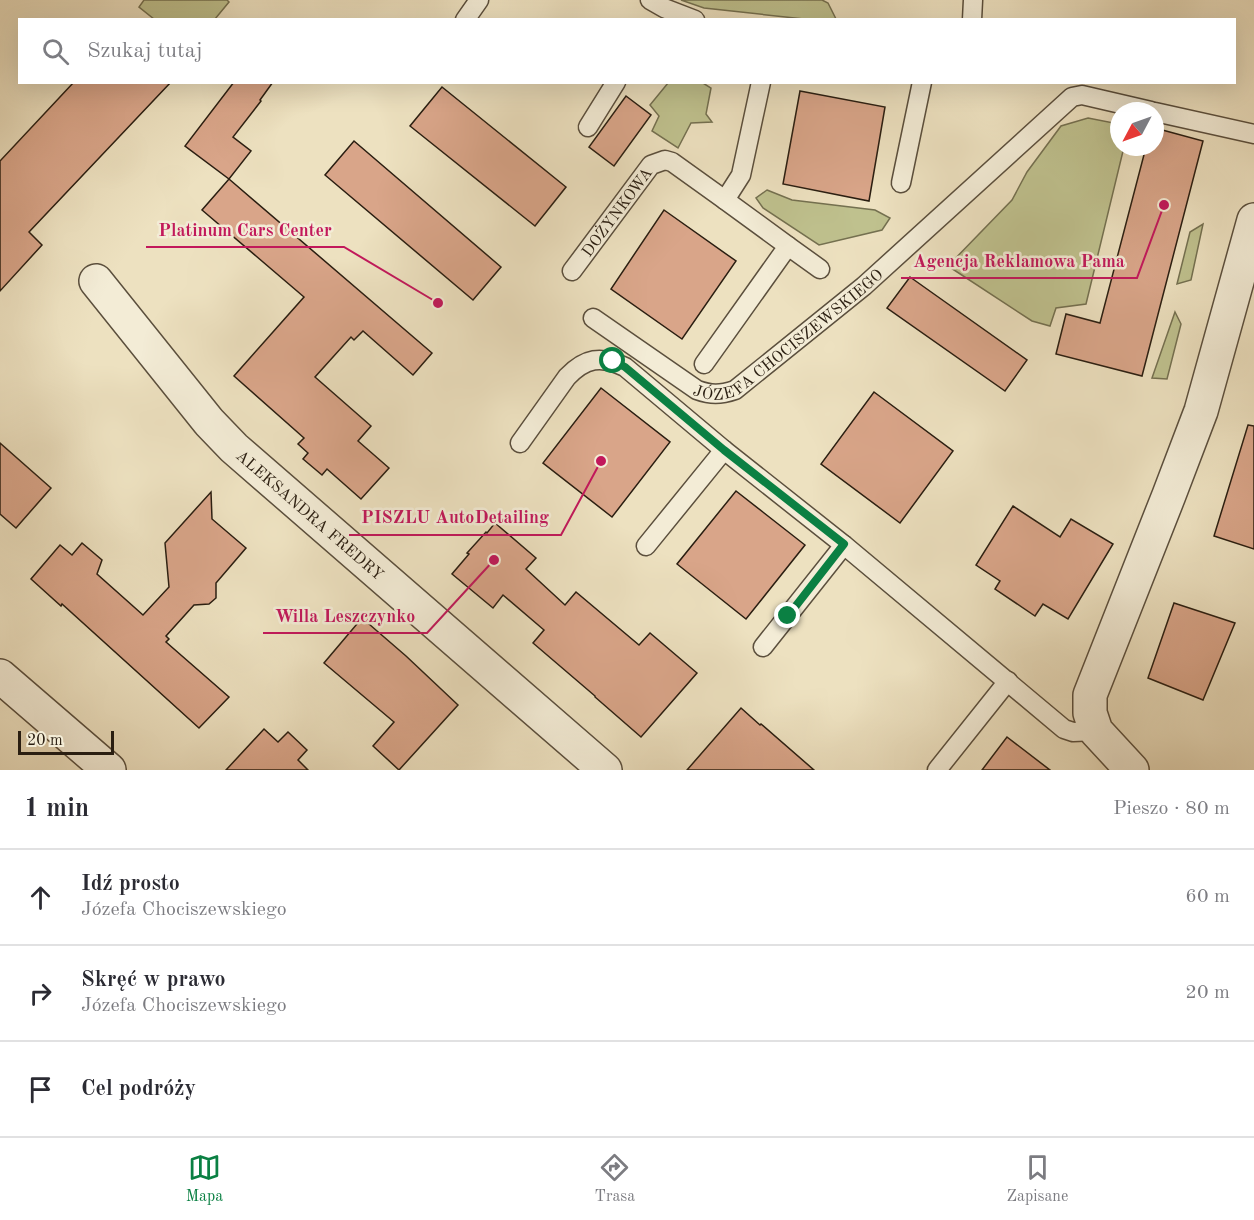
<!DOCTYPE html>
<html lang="pl">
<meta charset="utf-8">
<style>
body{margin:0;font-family:"Old Standard TT",serif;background:#f2f2f3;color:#2b2b33}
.compass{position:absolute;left:1110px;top:102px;width:54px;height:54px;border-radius:50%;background:#fff;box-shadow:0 6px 24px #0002;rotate:229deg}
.scale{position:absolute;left:18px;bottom:15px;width:96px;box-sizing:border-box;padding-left:6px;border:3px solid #2a1e11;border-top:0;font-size:16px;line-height:21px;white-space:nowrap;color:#2a1e11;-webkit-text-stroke:4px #f3ecd6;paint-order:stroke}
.stop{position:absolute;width:18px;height:18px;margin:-14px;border:4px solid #0b8043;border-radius:50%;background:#fff}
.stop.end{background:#0b8043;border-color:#fff;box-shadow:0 2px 6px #0008}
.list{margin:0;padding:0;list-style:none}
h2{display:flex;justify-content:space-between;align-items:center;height:78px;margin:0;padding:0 24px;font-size:26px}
h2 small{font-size:20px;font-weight:400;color:#7c7c81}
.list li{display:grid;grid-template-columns:39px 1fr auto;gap:18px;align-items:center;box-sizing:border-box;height:96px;padding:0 24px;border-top:2px solid #e1e1e2}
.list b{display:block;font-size:22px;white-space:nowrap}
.list p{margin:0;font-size:20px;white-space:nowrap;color:#7c7c81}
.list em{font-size:20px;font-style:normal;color:#7c7c81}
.icon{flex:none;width:33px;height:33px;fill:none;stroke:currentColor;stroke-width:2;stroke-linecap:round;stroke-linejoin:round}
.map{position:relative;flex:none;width:1254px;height:770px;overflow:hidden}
.search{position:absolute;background:#fff;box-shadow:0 6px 24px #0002;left:18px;right:18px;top:18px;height:66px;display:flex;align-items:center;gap:15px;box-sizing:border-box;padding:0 21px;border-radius:0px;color:#7c7c81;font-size:22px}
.sheet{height:366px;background:#fff}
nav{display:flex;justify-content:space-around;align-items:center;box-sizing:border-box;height:84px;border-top:2px solid #e1e1e2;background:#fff;font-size:16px;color:#7c7c81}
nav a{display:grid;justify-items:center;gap:3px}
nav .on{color:#0b8043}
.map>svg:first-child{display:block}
</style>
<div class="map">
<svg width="1254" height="770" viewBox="0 0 1254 770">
<rect width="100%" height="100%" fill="#ede1c0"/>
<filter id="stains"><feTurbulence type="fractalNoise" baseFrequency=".00333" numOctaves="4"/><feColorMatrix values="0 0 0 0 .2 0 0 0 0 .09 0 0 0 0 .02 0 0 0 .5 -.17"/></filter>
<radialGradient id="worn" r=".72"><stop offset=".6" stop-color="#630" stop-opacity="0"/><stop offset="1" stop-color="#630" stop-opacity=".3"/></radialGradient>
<!-- green -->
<g fill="#bfc18e" stroke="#747050" stroke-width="1.5">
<polygon points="144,0 227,0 229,2 215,19 154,19 139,7"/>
<polygon points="681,0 822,0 828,3 836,19 804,19 704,8"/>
<polygon points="668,83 703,83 711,88 706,114 712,122 691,123 678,148 652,131 659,116 650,105"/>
<polygon points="1088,118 1119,124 1119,147 1124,147 1086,304 1056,308 1050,326 1032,321 948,266 1012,200 1027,172 1061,126"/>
<polygon points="767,190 792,200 875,210 890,218 882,230 819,245 763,208 756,198"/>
<polygon points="1203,224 1191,280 1177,284 1190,232"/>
<polygon points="1175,312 1181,324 1167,379 1152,378"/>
</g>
<!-- building -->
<g fill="#d9a589" stroke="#2a1e11" stroke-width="1.5">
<polygon points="74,82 171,82 29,232 42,245 0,291 0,161"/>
<polygon points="234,82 273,82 260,100 261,101 233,137 251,151 229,179 185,146"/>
<polygon points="442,87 566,187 535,226 410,126"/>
<polygon points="800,91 885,107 869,201 783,184"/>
<polygon points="626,96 651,115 614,166 589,147"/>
<polygon points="1155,128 1203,141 1142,376 1056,354 1066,314 1100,323 1146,147 1155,147"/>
<polygon points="354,141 501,267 473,300 325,175"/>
<polygon points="229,179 432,353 413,375 363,331 354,340 351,337 315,377 371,426 358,441 389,468 361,499 327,469 322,475 303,459 308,453 298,444 304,438 234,376 304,297 202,210"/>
<polygon points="664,210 736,261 682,339 611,289"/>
<polygon points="910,277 1027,360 1005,391 887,308"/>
<polygon points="601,388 670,442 612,517 543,463"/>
<polygon points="874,392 953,451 900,523 821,464"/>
<polygon points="1248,425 1254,426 1254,549 1214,536"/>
<polygon points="0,443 51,488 16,528 0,514"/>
<polygon points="736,491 805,545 746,619 677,564"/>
<polygon points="211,492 212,519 246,548 216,583 216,598 209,604 194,605 166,636 169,639 166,642 229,697 199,728 62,604 61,606 31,579 60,545 72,555 82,543 102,560 97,574 143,615 169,587 165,543"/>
<polygon points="1013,506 1060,537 1071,519 1113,544 1068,619 1043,604 1035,616 995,589 1000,581 976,565"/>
<polygon points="495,523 536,558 526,569 565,605 576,592 639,645 650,633 697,673 641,737 595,697 595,696 533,643 544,630 503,595 493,608 452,574 469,554 467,553 486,532 487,533"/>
<polygon points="1174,603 1235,623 1203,700 1148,678"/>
<polygon points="362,618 406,656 458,705 399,770 373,746 394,722 324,663"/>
<polygon points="741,708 760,725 761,724 814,770 687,770"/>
<polygon points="264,729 278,742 288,732 307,750 298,760 308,770 226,770"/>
<polygon points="1007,737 1050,770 982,770"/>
</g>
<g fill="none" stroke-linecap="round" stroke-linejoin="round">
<defs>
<g id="service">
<polyline points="650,0 664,8 695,20"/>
<polyline points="465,20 479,0"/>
<polyline points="972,20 973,0"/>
<polyline points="1155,112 1254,134"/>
<polyline points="588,127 616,82"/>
<polyline points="901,183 922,82"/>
<polyline points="788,246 820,269"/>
<path id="s1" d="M572 271 651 165 665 160 672 162 725 200"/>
<path id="s2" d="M593 318 697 390C711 395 720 395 735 390L864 286 1072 97 1082 95 1151 111"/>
<polyline points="704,364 788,246 725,200 741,175 761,82"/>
<path d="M520 443 567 377C585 358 601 355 625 367L724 450 844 545 1064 729 1073 732 1096 731"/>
<polyline points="646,546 724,450"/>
<polyline points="763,647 844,545"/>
<polyline points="937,770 1008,681"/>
</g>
<g id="minor">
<path id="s3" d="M96 281 209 422 234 448 605 770"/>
<polyline points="1132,770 1096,731 1090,713 1090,695 1169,495 1201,411 1254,220"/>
</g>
<polyline id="tertiary" points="0,676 109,770"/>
</defs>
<!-- service casing -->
<use href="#service" stroke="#5b4f3d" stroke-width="21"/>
<!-- minor casing -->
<use href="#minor" stroke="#5b4f3d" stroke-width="36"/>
<!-- tertiary casing -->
<use href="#tertiary" stroke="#5b4f3d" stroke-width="36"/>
<!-- service -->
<use href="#service" stroke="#f3ecd6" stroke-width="18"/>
<!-- minor -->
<use href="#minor" stroke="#f3ecd6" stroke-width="33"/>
<!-- tertiary -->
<use href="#tertiary" stroke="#f3ecd6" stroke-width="33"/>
</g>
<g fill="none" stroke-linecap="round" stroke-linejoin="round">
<!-- route -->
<polyline stroke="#0b8043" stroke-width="8" points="613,361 625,367 724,450 844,544 788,616"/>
</g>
<g text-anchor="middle" stroke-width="5" stroke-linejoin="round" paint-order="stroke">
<!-- street labels -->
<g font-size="16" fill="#2a1e11" stroke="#f3ecd6">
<text dy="6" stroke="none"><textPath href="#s1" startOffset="74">DOŻYNKOWA</textPath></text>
<text dy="6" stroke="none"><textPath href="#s2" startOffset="238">JÓZEFA CHOCISZEWSKIEGO</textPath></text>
<text dy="6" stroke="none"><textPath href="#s3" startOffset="318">ALEKSANDRA FREDRY</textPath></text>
</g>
</g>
<!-- callouts -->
<path fill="none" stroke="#c2185b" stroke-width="2" d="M438 303L344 247H146M1164 205L1137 278H901M601 461L561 535H349M494 560L427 633H263"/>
<g fill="#c2185b" stroke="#f3ecd6" stroke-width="2">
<circle cx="438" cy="303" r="6"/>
<circle cx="1164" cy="205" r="6"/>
<circle cx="601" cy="461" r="6"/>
<circle cx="494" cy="560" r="6"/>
</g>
<g font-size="18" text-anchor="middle" font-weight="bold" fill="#c2185b" stroke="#f3ecd6" stroke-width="5" stroke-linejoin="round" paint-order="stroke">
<text x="245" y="236">Platinum Cars Center</text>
<text x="1019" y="267">Agencja Reklamowa Pama</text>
<text x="455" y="523">PISZLU AutoDetailing</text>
<text x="345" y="622">Willa Leszczynko</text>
</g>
<rect width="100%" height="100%" filter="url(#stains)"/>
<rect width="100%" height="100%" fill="url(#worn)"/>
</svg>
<svg class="compass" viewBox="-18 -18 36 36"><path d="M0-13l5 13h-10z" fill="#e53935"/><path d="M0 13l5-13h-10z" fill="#7c7c81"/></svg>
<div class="scale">20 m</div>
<div class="stop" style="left:613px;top:361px"></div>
<div class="stop end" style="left:788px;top:616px"></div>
<div class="search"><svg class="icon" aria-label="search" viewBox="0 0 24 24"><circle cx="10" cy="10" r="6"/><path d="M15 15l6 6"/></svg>Szukaj tutaj</div>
</div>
<section class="sheet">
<h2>1 min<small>Pieszo · 80 m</small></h2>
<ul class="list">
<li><svg class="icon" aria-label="ahead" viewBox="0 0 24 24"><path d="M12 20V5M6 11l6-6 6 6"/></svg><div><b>Idź prosto</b><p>Józefa Chociszewskiego</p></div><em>60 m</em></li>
<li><svg class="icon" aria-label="right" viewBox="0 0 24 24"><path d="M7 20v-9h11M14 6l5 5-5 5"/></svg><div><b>Skręć w prawo</b><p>Józefa Chociszewskiego</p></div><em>20 m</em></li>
<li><svg class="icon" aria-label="arrive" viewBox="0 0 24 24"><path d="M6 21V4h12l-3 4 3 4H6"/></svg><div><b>Cel podróży</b></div></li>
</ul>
</section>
<nav>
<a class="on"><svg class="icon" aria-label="map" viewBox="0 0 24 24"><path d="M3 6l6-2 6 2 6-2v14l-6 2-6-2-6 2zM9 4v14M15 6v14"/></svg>Mapa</a>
<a><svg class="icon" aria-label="directions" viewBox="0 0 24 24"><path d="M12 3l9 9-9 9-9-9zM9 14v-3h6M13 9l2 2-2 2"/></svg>Trasa</a>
<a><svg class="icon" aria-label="saved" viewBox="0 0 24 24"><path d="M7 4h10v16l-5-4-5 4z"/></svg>Zapisane</a>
</nav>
